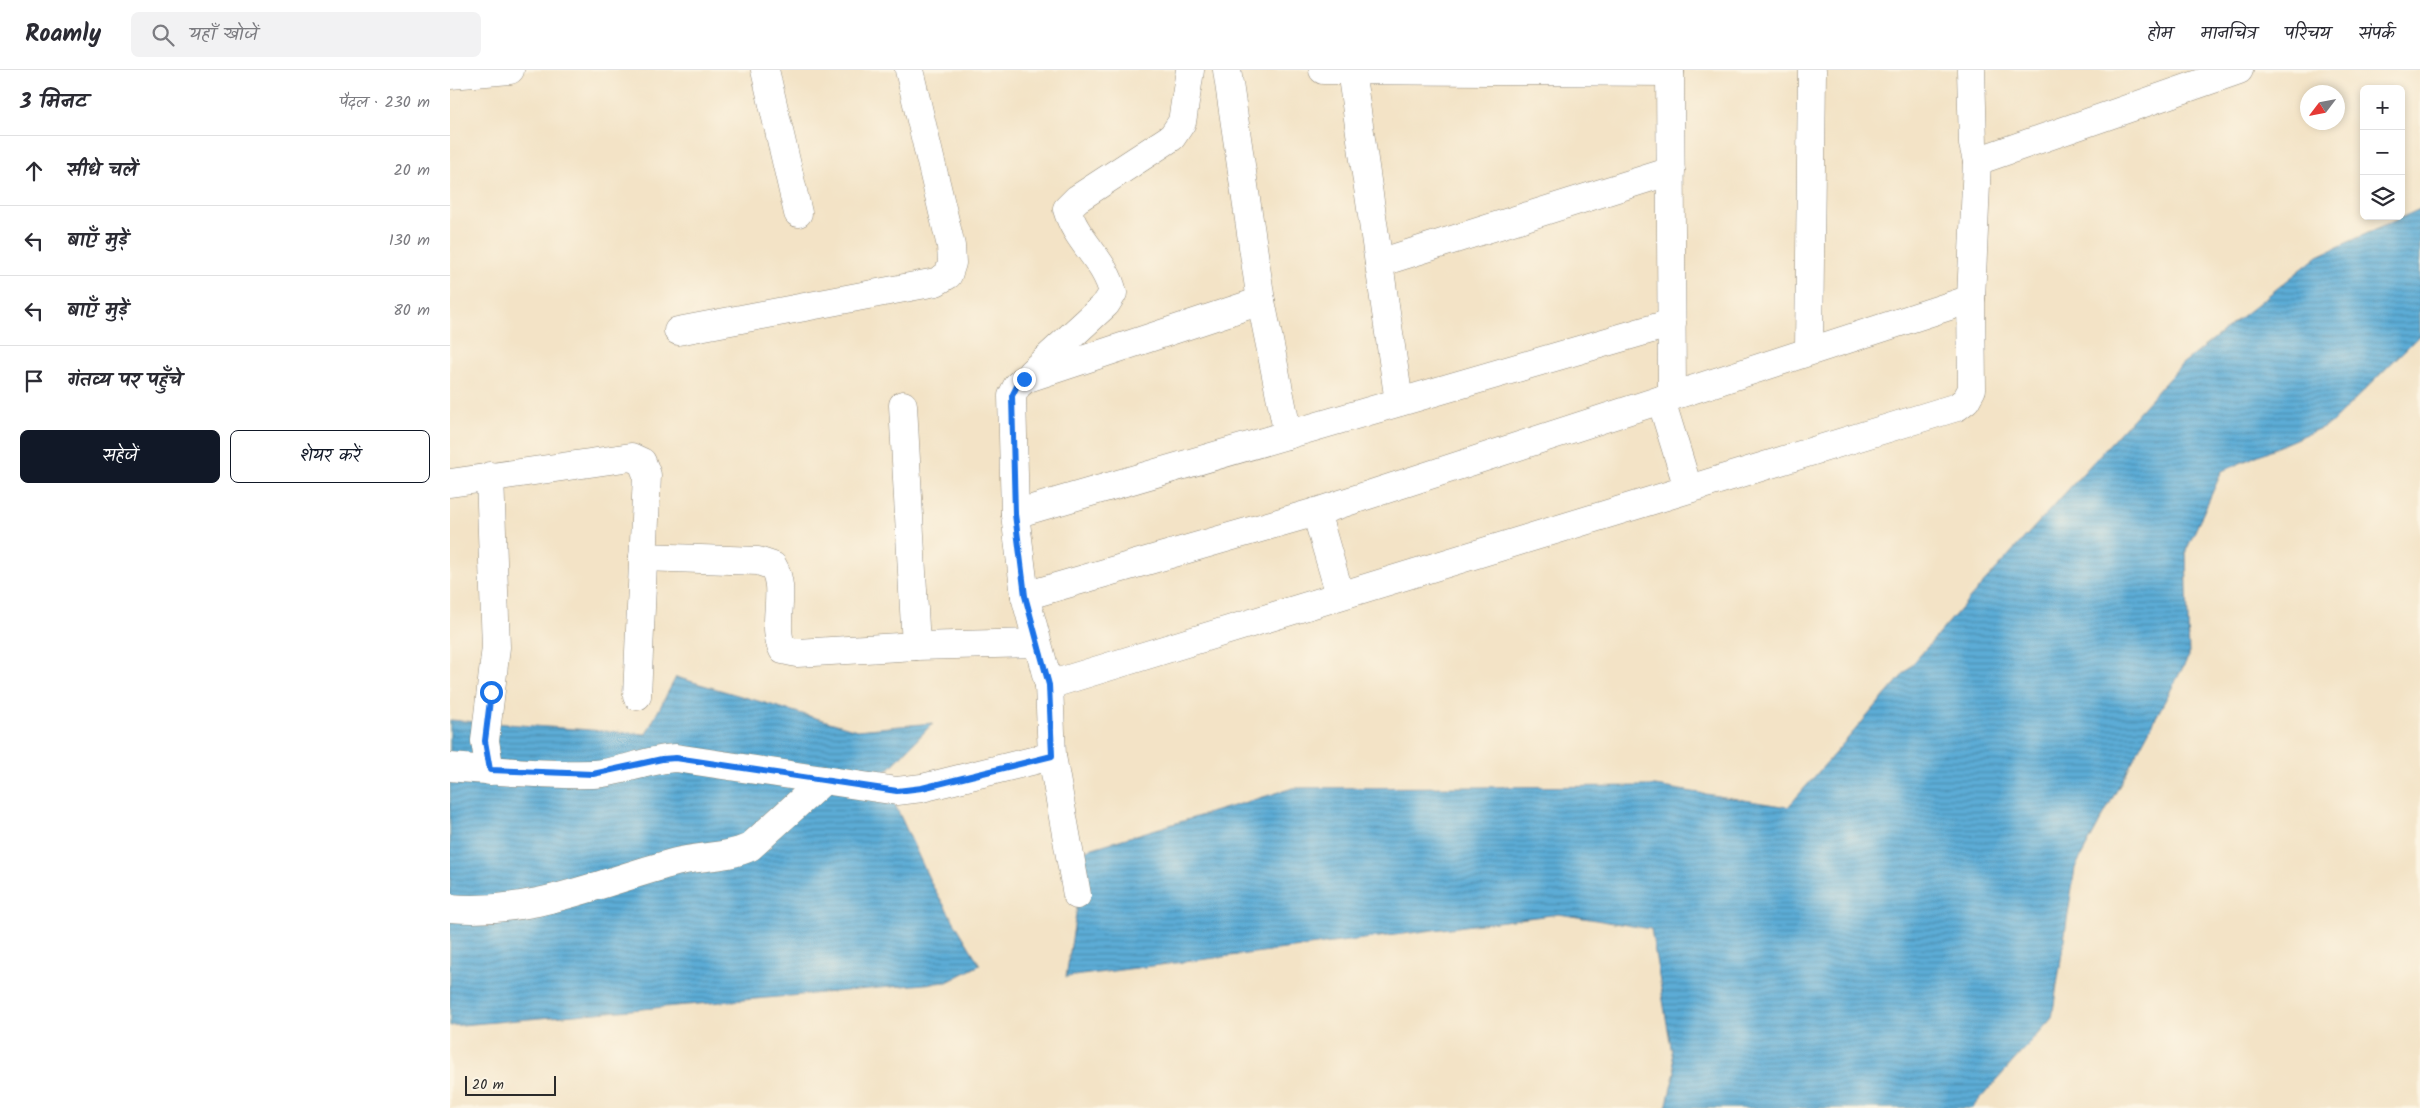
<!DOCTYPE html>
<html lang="hi">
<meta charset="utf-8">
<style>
body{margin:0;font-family:Kalam,"Playpen Sans Deva",sans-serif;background:#f2f2f3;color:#2b2b33}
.controls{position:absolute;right:15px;top:15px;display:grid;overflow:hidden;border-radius:8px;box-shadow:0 2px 8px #0003}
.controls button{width:45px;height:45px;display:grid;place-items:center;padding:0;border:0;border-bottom:1px solid #e1e1e2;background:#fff;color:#2b2b33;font:25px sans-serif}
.compass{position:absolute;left:1850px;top:15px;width:45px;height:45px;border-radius:50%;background:#fff;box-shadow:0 2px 8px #0003;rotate:238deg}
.scale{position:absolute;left:15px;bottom:12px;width:91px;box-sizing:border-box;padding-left:5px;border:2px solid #2b2b2b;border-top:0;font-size:14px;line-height:18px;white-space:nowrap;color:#2b2b2b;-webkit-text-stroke:4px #fcf5e5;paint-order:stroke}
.stop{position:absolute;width:15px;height:15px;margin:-11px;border:4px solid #1a73e8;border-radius:50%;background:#fff}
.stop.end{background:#1a73e8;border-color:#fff;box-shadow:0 1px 5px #0008}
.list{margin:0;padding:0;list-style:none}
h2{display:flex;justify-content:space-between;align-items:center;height:65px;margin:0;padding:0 20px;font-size:21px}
h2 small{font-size:16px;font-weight:400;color:#7c7c81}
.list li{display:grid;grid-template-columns:32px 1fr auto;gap:15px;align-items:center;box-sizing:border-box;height:70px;padding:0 20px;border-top:1px solid #e1e1e2}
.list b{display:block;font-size:19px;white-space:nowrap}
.list em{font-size:16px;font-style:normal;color:#7c7c81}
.actions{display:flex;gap:10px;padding:15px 20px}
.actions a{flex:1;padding:11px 0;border:1px solid #111827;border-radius:8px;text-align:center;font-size:18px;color:#111827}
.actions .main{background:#111827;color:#fff}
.icon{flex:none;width:28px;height:28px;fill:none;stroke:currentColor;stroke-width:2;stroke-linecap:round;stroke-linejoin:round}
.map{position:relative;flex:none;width:1970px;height:1038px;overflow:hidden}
header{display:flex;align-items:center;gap:30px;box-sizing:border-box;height:70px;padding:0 25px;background:#fff;border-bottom:1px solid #e1e1e2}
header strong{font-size:24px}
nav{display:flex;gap:28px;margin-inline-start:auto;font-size:18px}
.search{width:350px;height:45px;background:#f2f2f3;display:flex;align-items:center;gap:12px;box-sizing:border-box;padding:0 18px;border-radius:8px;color:#7c7c81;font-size:19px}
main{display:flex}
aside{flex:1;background:#fff}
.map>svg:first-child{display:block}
</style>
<header>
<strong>Roamly</strong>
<div class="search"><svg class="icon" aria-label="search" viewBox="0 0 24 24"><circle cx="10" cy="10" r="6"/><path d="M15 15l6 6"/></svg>यहाँ खोजें</div>
<nav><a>होम</a><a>मानचित्र</a><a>परिचय</a><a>संपर्क</a></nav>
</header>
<main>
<aside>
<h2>3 मिनट<small>पैदल · 230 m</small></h2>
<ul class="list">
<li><svg class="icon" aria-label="ahead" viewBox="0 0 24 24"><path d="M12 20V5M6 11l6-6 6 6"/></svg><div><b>सीधे चलें</b></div><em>20 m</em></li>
<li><svg class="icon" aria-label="left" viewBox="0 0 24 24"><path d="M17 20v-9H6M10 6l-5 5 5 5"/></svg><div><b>बाएँ मुड़ें</b></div><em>130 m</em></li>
<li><svg class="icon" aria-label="left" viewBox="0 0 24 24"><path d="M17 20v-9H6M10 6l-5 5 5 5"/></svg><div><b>बाएँ मुड़ें</b></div><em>80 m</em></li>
<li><svg class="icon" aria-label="arrive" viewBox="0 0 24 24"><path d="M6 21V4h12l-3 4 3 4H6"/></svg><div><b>गंतव्य पर पहुँचे</b></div></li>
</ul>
<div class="actions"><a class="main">सहेजें</a><a>शेयर करें</a></div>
</aside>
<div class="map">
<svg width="1970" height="1038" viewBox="0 0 1970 1038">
<defs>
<pattern id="water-rules" width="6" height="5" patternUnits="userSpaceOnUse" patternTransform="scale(1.25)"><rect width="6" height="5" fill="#5cacd6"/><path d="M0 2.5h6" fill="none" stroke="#4c8cae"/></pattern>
</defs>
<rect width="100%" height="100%" fill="#fcf5e5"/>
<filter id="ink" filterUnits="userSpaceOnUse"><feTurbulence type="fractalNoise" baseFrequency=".02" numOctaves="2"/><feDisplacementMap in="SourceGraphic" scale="10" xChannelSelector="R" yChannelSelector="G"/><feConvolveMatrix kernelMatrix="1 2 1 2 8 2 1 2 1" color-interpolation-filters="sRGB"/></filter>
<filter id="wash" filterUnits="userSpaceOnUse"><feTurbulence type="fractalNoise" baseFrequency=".0096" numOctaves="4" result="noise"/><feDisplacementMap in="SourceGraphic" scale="20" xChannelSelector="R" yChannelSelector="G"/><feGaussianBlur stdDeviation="1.12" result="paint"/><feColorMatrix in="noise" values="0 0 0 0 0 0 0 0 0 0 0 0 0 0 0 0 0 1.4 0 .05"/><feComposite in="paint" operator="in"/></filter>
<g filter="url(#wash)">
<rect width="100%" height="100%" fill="#f3e3c6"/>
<!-- water -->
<g fill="url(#water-rules)" stroke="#446c80">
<polygon points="1970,139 1970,265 1880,354 1772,401 1736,481 1739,586 1625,798 1602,948 1522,1038 1216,1038 1225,1001 1201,859 1109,844 616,907 636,780 843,718 1205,716 1338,737 1519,529 1732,294 1868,186"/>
<polygon points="226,607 407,660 483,653 432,706 482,815 530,895 497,912 0,956 0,650 196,664"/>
</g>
</g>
<g filter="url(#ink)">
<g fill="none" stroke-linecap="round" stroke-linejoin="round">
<defs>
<g id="street">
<polyline points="315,0 348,143"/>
<polyline points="777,0 811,231 838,365"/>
<polyline points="873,0 1220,2"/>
<polyline points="901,0 949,332"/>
<polyline points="1220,0 1222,326"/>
<polyline points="0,5 60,0"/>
<polyline points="1527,91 1789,0"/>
<polyline points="929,193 1221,101"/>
<polyline points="228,261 486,212 498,205 502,193 501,176 459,0"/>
<polyline points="1359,281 1362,0"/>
<path d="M581 303 656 234 663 223C656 191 626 171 617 139L627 129 722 67 732 52 740 0"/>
<polyline points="1211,330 1238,418"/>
<polyline points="453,335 466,576"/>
<polyline points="40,406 46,577 35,671 40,701"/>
<polyline points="0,413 181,387 192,392 197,405 187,626"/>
<polyline points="866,442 890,525"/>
<polyline points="565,444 1222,253"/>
<path d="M193 487 308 491 323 496C338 521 320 554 333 580L347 583 466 576 587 573"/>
<polyline points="575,526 866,442 1521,229"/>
<polyline points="599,615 1507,337 1516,330 1522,319 1521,229 1527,91 1523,74 1521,0"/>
<path d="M0 697C47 701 95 705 143 704 171 703 197 689 226 688L447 721 472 718 602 686"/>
<polyline points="627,825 602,686 599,615 575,526 565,444 562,326 567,316 575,309 811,231"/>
<path d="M0 838C84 845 147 813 226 792 250 786 277 788 300 777L374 710"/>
</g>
</defs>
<!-- street casing -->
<use href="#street" stroke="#8f8778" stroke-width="29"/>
<!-- street -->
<use href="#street" stroke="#fff" stroke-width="28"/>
</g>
</g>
<g fill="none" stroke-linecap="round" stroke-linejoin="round" filter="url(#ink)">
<!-- route -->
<polyline stroke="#1a73e8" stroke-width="6" points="41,622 35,671 40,700 143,704 212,689 226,688 447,721 472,718 602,686 599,615 575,526 565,444 562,326 567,316 574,309"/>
</g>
</svg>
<div class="controls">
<button>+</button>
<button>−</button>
<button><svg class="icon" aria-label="layers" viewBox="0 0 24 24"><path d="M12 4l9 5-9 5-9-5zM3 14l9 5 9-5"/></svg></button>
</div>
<svg class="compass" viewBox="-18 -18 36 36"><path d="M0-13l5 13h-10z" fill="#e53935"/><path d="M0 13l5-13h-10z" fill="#7c7c81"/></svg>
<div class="scale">20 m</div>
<div class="stop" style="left:41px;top:622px"></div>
<div class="stop end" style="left:574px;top:309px"></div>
</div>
</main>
